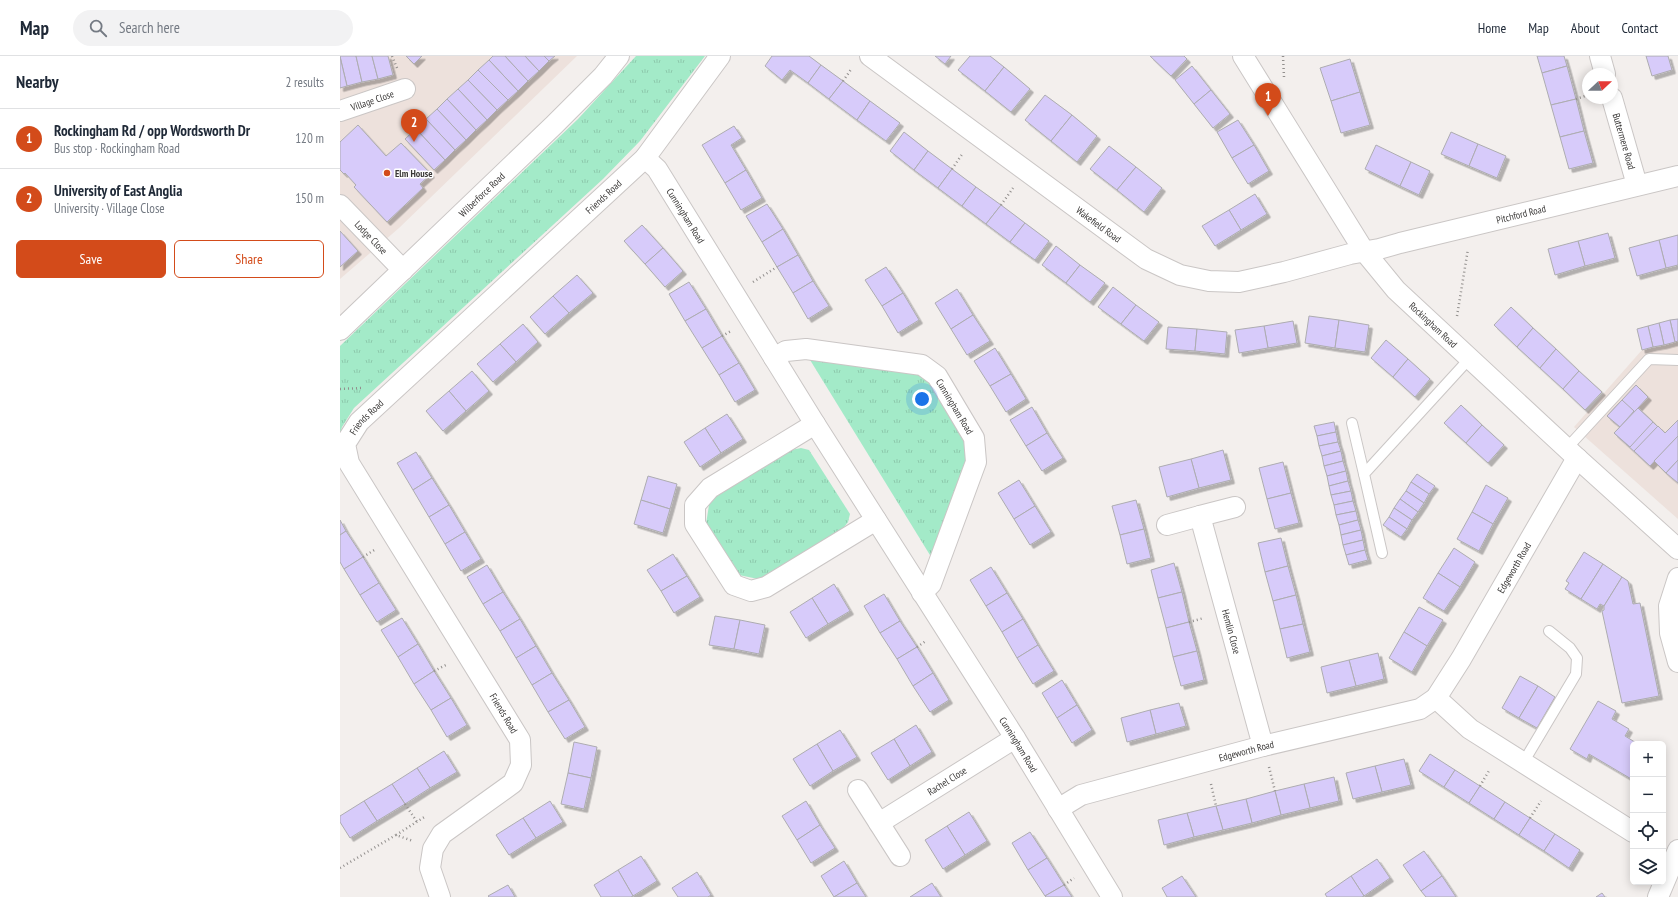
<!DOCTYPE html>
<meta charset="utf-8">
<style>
body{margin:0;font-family:"PT Sans Narrow",sans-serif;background:#f2f2f3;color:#1f2937}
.controls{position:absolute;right:12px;bottom:12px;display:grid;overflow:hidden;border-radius:6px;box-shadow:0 2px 10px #0003}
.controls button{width:36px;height:36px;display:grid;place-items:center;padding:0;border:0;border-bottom:1px solid #e0e1e3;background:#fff;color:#1f2937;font:20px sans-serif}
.compass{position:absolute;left:1242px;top:12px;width:36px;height:36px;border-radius:50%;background:#fff;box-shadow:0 2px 10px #0003;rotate:68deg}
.you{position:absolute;left:582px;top:343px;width:14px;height:14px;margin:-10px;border:3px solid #fff;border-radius:50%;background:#1a73e8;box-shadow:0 0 0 6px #1a73e833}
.badge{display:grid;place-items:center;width:26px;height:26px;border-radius:50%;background:#d34b1a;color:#fff;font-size:13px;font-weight:700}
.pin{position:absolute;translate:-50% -33px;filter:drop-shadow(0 1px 2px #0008)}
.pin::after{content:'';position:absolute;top:21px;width:14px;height:12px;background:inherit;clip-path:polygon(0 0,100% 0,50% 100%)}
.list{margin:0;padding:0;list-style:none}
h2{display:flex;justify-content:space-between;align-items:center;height:52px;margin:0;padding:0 16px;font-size:17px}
h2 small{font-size:13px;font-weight:400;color:#747a83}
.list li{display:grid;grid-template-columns:26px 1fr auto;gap:12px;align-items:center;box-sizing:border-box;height:60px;padding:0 16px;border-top:1px solid #e0e1e3}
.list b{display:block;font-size:15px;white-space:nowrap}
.list p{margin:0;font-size:13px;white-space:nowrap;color:#747a83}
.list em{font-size:13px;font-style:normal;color:#747a83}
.actions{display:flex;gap:8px;padding:12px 16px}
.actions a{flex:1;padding:9px 0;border:1px solid #d34b1a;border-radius:6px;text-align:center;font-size:14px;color:#d34b1a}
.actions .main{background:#d34b1a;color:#fff}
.icon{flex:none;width:22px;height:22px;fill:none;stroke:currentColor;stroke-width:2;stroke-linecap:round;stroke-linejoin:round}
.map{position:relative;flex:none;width:1338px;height:841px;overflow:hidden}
header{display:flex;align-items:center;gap:24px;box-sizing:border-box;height:56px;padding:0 20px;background:#fff;border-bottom:1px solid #e0e1e3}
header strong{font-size:19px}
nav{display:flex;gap:22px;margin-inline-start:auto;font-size:14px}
.search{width:280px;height:36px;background:#f2f2f3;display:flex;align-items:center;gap:10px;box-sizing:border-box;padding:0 14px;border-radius:22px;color:#747a83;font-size:15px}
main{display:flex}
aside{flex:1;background:#fff}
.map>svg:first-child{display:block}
</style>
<header>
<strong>Map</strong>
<div class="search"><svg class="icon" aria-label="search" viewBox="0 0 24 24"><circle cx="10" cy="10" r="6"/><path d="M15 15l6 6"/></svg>Search here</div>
<nav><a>Home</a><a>Map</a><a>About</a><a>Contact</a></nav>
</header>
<main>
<aside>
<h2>Nearby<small>2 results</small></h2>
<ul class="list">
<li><span class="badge">1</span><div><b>Rockingham Rd / opp Wordsworth Dr</b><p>Bus stop · Rockingham Road</p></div><em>120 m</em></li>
<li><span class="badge">2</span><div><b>University of East Anglia</b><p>University · Village Close</p></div><em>150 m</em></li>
</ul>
<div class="actions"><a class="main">Save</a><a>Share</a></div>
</aside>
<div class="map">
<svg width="1338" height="841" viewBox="0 0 1338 841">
<defs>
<pattern id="grass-tufts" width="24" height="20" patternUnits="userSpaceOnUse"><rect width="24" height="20" fill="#a3eac8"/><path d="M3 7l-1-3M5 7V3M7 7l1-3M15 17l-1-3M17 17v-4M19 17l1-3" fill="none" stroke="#8dc9ac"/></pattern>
<filter id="shadow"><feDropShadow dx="3.5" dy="3.5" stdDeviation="0" flood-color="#0004"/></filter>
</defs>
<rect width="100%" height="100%" fill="#f3efed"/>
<!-- built -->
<g fill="#ede1dc">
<polygon points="0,0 237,0 59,172 0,223"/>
<polygon points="1338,285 1338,463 1234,371 1302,294"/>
</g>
<!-- grass -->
<g fill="url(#grass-tufts)">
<polygon points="296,0 365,0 300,85 263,123 14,352 2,371 0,377 0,290 238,63"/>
<polygon points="467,299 572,313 589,323 625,383 627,401 593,504"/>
<polygon points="461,392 469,394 510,458 508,466 501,475 428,520 418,523 399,519 366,468 369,449 375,441 451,394"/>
</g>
<!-- building -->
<g fill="#d7cbfa" stroke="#adacb0" filter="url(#shadow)">
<polygon points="0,0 16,0 22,26 7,30"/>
<polygon points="16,0 32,0 38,23 22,26"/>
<polygon points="32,0 48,0 53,19 38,23"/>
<polygon points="66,0 82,0 74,8"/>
<polygon points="153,0 165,0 188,25 178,35 149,4"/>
<polygon points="165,0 185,0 199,15 188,25"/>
<polygon points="185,0 204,0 209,5 199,15"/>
<polygon points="204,0 215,0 209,5"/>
<polygon points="432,0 469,0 481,9 468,27 450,14 442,24 425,10"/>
<polygon points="595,0 611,0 605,8"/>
<polygon points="630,0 650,0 664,11 645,35 618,14"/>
<polygon points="810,0 844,0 847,3 831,20"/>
<polygon points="1197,0 1224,0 1227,10 1202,17"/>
<polygon points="1306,0 1328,0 1332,14 1312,20"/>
<polygon points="0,1 7,30 0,32"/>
<polygon points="1010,3 1020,36 991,45 980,12"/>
<polygon points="149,4 178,35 168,44 138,14"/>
<polygon points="481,9 503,25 489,43 468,27"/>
<polygon points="852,10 871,34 854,48 835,24"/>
<polygon points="1227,10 1236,43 1211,49 1202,17"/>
<polygon points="664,11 690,33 671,56 645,35"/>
<polygon points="138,14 168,44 157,54 128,24"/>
<polygon points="128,24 157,54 147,64 118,33"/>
<polygon points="503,25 530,45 517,64 489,43"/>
<polygon points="118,33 147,64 136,74 107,43"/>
<polygon points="871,34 890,58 873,72 854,48"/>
<polygon points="1020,36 1030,69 1001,77 991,45"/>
<polygon points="705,39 732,59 711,85 685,64"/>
<polygon points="107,43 136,74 126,84 97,53"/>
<polygon points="1236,43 1244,75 1220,81 1211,49"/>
<polygon points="530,45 560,67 546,85 517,64"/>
<polygon points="97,53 126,84 115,94 86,63"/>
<polygon points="732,59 757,80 737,106 711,85"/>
<polygon points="86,63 115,94 105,104 76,73"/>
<polygon points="898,64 914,89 892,102 877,76"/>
<polygon points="18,69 46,100 61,87 91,118 80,128 83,132 47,166 14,131 16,129 5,117 4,118 0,114 0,86"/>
<polygon points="394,70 402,82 391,89 406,114 385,127 362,89"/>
<polygon points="76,73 105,104 94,114 65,83"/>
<polygon points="1244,75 1253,107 1229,113 1220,81"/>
<polygon points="564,76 588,95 574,114 550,95"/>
<polygon points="1111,76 1138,88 1129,110 1101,98"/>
<polygon points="1138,88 1166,100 1157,122 1129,110"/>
<polygon points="914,89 929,115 908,128 892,102"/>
<polygon points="1036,89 1071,106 1060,130 1025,113"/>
<polygon points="769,90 796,111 777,134 750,113"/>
<polygon points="588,95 612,113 598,132 574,114"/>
<polygon points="1071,106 1090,115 1079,139 1060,130"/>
<polygon points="796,111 822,132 804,156 777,134"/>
<polygon points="612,113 636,131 622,150 598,132"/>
<polygon points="406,114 422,142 401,154 385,127"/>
<polygon points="636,131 661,149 646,168 622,150"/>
<polygon points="915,138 927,158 901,174 889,154"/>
<polygon points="427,148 443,173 422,186 406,160"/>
<polygon points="661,149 685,167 670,186 646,168"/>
<polygon points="889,154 901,174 875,190 862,170"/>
<polygon points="685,167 709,185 695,204 670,186"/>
<polygon points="302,169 323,192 305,208 284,185"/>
<polygon points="443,173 458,199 437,211 422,186"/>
<polygon points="0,175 18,195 0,211"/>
<polygon points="1268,177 1275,202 1245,210 1238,185"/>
<polygon points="1338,179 1338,209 1326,212 1319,184"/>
<polygon points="1319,184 1326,212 1297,220 1289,192"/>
<polygon points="1238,185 1245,210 1215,219 1208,193"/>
<polygon points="716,190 740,209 726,227 702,209"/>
<polygon points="323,192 343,215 325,231 305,208"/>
<polygon points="458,199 473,225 453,237 437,211"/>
<polygon points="740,209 765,227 750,246 726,227"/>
<polygon points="546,211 563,237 542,250 525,224"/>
<polygon points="237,219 253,237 229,257 213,240"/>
<polygon points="473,225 489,250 468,263 453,237"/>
<polygon points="349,226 366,253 345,265 329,238"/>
<polygon points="773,231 796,249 781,268 758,251"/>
<polygon points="617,233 633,259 611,273 595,247"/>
<polygon points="563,237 579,264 558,277 542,250"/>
<polygon points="213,240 229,257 205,278 190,261"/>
<polygon points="796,249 819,266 804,285 781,268"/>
<polygon points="1171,251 1193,272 1177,291 1154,269"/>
<polygon points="366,253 382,280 362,292 345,265"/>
<polygon points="633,259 650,285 627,299 611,273"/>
<polygon points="969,260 999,264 995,292 965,287"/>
<polygon points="1338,263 1338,285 1335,286 1330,264"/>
<polygon points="999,264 1029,269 1025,296 995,292"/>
<polygon points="1330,264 1335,286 1324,289 1319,267"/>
<polygon points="953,265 957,287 928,292 924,270"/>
<polygon points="1319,267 1324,289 1313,291 1308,270"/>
<polygon points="183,268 198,286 176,306 160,288"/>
<polygon points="924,270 928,292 899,297 895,274"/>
<polygon points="1308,270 1313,291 1302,294 1297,273"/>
<polygon points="828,271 857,273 855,295 826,293"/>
<polygon points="1193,272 1216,293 1200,312 1177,291"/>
<polygon points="857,273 887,276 885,298 855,295"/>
<polygon points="382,280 399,307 379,319 362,292"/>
<polygon points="1046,284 1068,303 1053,321 1031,302"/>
<polygon points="160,288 176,306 153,326 137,308"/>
<polygon points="655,292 671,318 650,330 634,305"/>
<polygon points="1216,293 1239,315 1223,333 1200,312"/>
<polygon points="1068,303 1090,323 1075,341 1053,321"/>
<polygon points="399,307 415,334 395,346 379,319"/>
<polygon points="132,315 149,335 126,355 109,335"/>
<polygon points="1239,315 1262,336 1245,354 1223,333"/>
<polygon points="671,318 686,343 666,356 650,330"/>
<polygon points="1296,329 1308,341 1298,352 1333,385 1329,389 1338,398 1338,404 1326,417 1314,405 1310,410 1274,377 1280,371 1267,360"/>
<polygon points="109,335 126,355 103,375 86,355"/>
<polygon points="1282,344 1294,355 1280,371 1267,360"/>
<polygon points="1121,349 1142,369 1126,387 1104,367"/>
<polygon points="692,351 707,377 686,390 670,364"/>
<polygon points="1298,352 1313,366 1290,391 1274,377"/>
<polygon points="387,358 403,383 381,397 365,372"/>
<polygon points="1338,364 1338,380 1310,410 1294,395 1318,370 1325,377"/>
<polygon points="994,366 996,376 977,380 974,370"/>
<polygon points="1142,369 1164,389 1148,407 1126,387"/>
<polygon points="365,372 381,397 360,411 344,386"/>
<polygon points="996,376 998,386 979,390 977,380"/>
<polygon points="707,377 723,402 702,415 686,390"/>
<polygon points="1338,380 1338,404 1326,417 1314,405"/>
<polygon points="998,386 1001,395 982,400 979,390"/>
<polygon points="883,394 891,424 859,432 851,403"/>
<polygon points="1001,395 1003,405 984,410 982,400"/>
<polygon points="76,396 92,422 73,434 57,407"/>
<polygon points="851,403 859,432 827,441 819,411"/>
<polygon points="1338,404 1338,427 1326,417"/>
<polygon points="1003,405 1006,415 987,420 984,410"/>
<polygon points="943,406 951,437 927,443 919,412"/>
<polygon points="1006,415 1008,425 989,430 987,420"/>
<polygon points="1077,418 1095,430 1089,438 1071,426"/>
<polygon points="308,420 337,428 330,453 301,444"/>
<polygon points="92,422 109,449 89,461 73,434"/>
<polygon points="679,424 695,450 674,463 658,437"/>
<polygon points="1008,425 1011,435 991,439 989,430"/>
<polygon points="1071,426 1089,438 1084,447 1066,435"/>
<polygon points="1146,429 1168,442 1153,468 1132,456"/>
<polygon points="1011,435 1013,445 994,449 991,439"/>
<polygon points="1066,435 1084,447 1078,456 1060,443"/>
<polygon points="951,437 959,467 935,473 927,443"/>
<polygon points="1060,443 1078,456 1072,464 1054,452"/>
<polygon points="301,444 330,453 323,477 294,468"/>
<polygon points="796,444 804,473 780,479 772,450"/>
<polygon points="1013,445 1016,455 996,459 994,449"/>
<polygon points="109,449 125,476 105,488 89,461"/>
<polygon points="695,450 711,476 690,489 674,463"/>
<polygon points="1054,452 1072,464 1067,473 1049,461"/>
<polygon points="1016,455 1018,464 999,469 996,459"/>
<polygon points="1132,456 1153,468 1139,495 1117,483"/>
<polygon points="1049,461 1067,473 1061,481 1043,469"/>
<polygon points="0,464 6,475 0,479"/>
<polygon points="1018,464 1021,474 1001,479 999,469"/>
<polygon points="804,473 811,502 787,508 780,479"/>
<polygon points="1021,474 1023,484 1003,489 1001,479"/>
<polygon points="6,475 23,501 4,513 0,506 0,479"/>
<polygon points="125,476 141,503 121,515 105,488"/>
<polygon points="941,482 948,510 925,516 918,487"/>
<polygon points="1023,484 1025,494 1006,499 1003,489"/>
<polygon points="1114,492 1135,506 1120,531 1098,517"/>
<polygon points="1025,494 1028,504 1009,509 1006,499"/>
<polygon points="1244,496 1263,508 1241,543 1225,533 1229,527 1226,525"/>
<polygon points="333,498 347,520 321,535 307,514"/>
<polygon points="23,501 39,527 20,539 4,513"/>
<polygon points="834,507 842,536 818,542 811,514"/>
<polygon points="1263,508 1282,521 1264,550 1260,548 1257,553 1241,543"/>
<polygon points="147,509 163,536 143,548 127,521"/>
<polygon points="948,510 956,539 933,545 925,516"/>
<polygon points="651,511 667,537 646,550 630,524"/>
<polygon points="1098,517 1120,531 1104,555 1083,542"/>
<polygon points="347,520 360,541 334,557 321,535"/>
<polygon points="1282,521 1288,525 1293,548 1300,547 1319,640 1282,647 1262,555 1264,554 1264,550"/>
<polygon points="39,527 56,554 37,566 20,539"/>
<polygon points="494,528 510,555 488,568 472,542"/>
<polygon points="163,536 180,563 160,575 143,548"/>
<polygon points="842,536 849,566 826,572 818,542"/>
<polygon points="667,537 683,563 662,576 646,550"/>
<polygon points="544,538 560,565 540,577 524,550"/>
<polygon points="956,539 963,568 940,573 933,545"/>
<polygon points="472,542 488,568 466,582 450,556"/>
<polygon points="1079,551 1103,564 1087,590 1064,576"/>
<polygon points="375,560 400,564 394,593 369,589"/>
<polygon points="62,562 78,588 58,601 41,574"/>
<polygon points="180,563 196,590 176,602 160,575"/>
<polygon points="683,563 698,589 677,602 662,576"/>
<polygon points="400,564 425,569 419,598 394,593"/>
<polygon points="560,565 577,591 557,603 540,577"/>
<polygon points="849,566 857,595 833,601 826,572"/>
<polygon points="963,568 970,596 947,602 940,573"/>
<polygon points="1064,576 1087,590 1072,616 1049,602"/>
<polygon points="78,588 94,615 74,628 58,601"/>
<polygon points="698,589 714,615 693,628 677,602"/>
<polygon points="196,590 212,617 192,629 176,602"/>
<polygon points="577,591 593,617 573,630 557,603"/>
<polygon points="857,595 864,624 841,630 833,601"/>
<polygon points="1038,597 1044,623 1016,630 1009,604"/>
<polygon points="1009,604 1016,630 987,637 981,611"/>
<polygon points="94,615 111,642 91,654 74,628"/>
<polygon points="212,617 229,644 208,656 192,629"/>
<polygon points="593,617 609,644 590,656 573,630"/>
<polygon points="1180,620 1198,630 1179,662 1162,652"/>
<polygon points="722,624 737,649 717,662 702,637"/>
<polygon points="1198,630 1215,641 1197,672 1179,662"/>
<polygon points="111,642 127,669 107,681 91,654"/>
<polygon points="229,644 245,671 225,683 208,656"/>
<polygon points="1258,645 1276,655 1272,663 1289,673 1285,680 1298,688 1293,688 1293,724 1249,698 1247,703 1230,693"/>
<polygon points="839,647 846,670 816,678 810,654"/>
<polygon points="737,649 752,674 732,687 717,662"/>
<polygon points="810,654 816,678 787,686 781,662"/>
<polygon points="576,669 592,696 570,710 554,683"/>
<polygon points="500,674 517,701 493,715 477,688"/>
<polygon points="554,683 570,710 548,724 531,697"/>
<polygon points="234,686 257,691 251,722 228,717"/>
<polygon points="477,688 493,715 470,730 453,703"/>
<polygon points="104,695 117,716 90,732 77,712"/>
<polygon points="1090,698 1115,714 1104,731 1079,715"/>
<polygon points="1064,703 1071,729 1042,736 1035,710"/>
<polygon points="1035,710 1042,736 1013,743 1006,717"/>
<polygon points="77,712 90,732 65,748 52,728"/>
<polygon points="1115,714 1140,730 1129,747 1104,731"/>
<polygon points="228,717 251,722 244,753 221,748"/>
<polygon points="994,721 999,745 970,752 964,728"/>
<polygon points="52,728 65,748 37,765 24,745"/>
<polygon points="964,728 970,752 941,759 935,735"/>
<polygon points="1140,730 1165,746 1154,763 1129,747"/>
<polygon points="935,735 941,759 912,767 906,743"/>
<polygon points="906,743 912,767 883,774 876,750"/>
<polygon points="24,745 37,765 10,782 0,766 0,760"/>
<polygon points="210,745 223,766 196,782 183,762"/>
<polygon points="466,745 480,769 457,784 442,760"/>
<polygon points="1165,746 1190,762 1179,779 1154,763"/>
<polygon points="876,750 883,774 854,781 847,757"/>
<polygon points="629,756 647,785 625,799 607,770"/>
<polygon points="847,757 854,781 824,789 818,764"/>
<polygon points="183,762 196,782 169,799 156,779"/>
<polygon points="1190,762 1215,778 1204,795 1179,779"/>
<polygon points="480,769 495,792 471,807 457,784"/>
<polygon points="607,770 625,799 603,813 585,784"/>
<polygon points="690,776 707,802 688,814 672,787"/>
<polygon points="1215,778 1240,794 1229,812 1204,795"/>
<polygon points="1084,795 1102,820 1081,835 1063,809"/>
<polygon points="301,800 317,825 293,840 278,814"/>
<polygon points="707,802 724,829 705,840 688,814"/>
<polygon points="1037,803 1050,822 1024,840 1011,820"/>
<polygon points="504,805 517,827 494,841 481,820"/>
<polygon points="278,814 293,840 291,841 261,841 254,829"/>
<polygon points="357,816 371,839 368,841 338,841 332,832"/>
<polygon points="842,820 856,841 827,841 822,832"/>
<polygon points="1011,820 1024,840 1022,841 987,841 985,838"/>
<polygon points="1102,820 1116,841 1086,841 1081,835"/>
<polygon points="517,827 526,841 494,841"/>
<polygon points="592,827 601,841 570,841"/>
<polygon points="168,829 175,841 149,841 148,840"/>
<polygon points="724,829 732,841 706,841 705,840"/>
<polygon points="1262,837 1265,841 1256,841"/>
</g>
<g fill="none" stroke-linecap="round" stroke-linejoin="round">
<defs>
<g id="service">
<polyline points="1012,367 1024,418"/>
<polyline points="1227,392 1309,303 1338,304"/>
<polyline points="1042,497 1024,418 1130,302"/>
<polyline points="1183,707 1236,618 1237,602 1230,592 1209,575"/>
</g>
<g id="minor">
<path id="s1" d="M530 0 806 203 840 219 869 225 899 226 944 216 1010 198 1039 193 1060 187 1338 120"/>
<path id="s2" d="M903 0 1024 195 1056 234 1237 402 1338 493"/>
<polyline points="1260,0 1265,18"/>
<path id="s3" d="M1272 42 1297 129"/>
<path id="s4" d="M0 55 65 33"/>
<path id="s5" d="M305 102 317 113 475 368 675 682 772 841"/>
<path id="s6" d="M0 149 63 214"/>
<path id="s7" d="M0 274 214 69 263 20 279 0"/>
<path id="s8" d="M434 302 446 295 466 293 582 309 597 320 634 382 636 406 591 528 582 537"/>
<polyline points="475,368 370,432 355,449 355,468 394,529 411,535 426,531 536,464"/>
<path id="s9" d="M895 451 860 460 923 690"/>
<polyline points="827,469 860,460"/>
<polyline points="1338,522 1329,550 1330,577 1338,606"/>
<polyline points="1096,642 1130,673 1293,776"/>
<polyline points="518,734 539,767"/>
<path id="s10" d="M718 753 741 739 923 690 1080 653 1096 642 1121 603 1237 402"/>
<path id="s11" d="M560 800 539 767 675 682"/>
<path id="s12" d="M100 841 90 812 93 793 102 778 173 727 181 709 180 684 9 407 5 388 19 366 305 102 380 0"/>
<polyline points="1318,841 1338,794"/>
</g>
</defs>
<!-- service casing -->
<use href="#service" stroke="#cac6c5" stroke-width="12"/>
<!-- minor casing -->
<use href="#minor" stroke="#cac6c5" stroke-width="22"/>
<!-- path -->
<g stroke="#928f8d" stroke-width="2.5" stroke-dasharray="1 3" stroke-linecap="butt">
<polyline points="52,0 57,12"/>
<polyline points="943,0 944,21"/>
<polyline points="503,25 512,12"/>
<polyline points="1236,43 1248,39"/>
<polyline points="612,113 623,97"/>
<polyline points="661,149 673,132"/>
<polyline points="413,226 437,211"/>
<polyline points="1117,260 1128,193"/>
<polyline points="382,280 391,275"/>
<polyline points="0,333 21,332"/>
<polyline points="23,501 36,493"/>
<polyline points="849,566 864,562"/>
<polyline points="577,591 586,585"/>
<polyline points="94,615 108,608"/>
<polyline points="929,711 935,735"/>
<polyline points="871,728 876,750"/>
<polyline points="1140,730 1150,713"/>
<polyline points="65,748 77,766"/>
<polyline points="1190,762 1201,745"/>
<polyline points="56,779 86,760"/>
<polyline points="0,812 56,779 73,785"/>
<polyline points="724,829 734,822"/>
</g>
<!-- service -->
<use href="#service" stroke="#fff" stroke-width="10"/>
<!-- minor -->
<use href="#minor" stroke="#fff" stroke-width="20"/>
</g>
<!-- markers -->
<circle fill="#d34b1a" stroke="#fff" stroke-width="1.5" cx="47" cy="117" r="4"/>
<g text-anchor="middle" stroke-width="3" stroke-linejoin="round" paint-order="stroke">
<!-- street labels -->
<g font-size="10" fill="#3a3837" stroke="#fff">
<text dy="4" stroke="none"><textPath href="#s4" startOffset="34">Village Close</textPath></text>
<text dy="4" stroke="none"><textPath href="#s3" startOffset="45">Buttermere Road</textPath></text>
<text dy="4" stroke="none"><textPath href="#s7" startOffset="196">Wilberforce Road</textPath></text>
<text dy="4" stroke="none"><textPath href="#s12" startOffset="903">Friends Road</textPath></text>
<text dy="4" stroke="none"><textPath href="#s1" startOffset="730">Pitchford Road</textPath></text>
<text dy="4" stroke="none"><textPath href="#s5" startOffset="71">Cunningham Road</textPath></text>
<text dy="4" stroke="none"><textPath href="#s1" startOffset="284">Wakefield Road</textPath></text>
<text dy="4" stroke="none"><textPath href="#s6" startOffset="45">Lodge Close</textPath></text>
<text dy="4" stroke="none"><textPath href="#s2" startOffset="331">Rockingham Road</textPath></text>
<text dy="4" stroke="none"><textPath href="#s8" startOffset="205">Cunningham Road</textPath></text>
<text dy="4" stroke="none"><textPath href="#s12" startOffset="579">Friends Road</textPath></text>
<text dy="4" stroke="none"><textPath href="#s10" startOffset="548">Edgeworth Road</textPath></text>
<text dy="4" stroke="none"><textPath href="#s9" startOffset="156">Hemlin Close</textPath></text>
<text transform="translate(164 657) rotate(59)" y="4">Friends Road</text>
<text dy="4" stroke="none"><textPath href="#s5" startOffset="696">Cunningham Road</textPath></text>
<text dy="4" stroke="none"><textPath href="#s10" startOffset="198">Edgeworth Road</textPath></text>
<text dy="4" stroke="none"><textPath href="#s11" startOffset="119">Rachel Close</textPath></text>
</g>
<!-- poi labels -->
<g font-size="10" font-weight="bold" fill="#3a3837" stroke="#fff" text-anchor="start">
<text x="55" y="121">Elm House</text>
</g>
</g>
</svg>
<div class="controls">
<button>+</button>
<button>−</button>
<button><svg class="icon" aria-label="locate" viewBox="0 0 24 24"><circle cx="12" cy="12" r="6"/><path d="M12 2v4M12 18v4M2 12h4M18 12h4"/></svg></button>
<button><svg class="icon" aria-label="layers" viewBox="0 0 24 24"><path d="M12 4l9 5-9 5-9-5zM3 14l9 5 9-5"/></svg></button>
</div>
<svg class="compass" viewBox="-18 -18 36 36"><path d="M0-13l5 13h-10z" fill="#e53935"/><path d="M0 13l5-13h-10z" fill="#747a83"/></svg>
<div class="you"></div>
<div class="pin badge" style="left:928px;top:60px">1</div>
<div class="pin badge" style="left:74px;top:86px">2</div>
</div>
</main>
